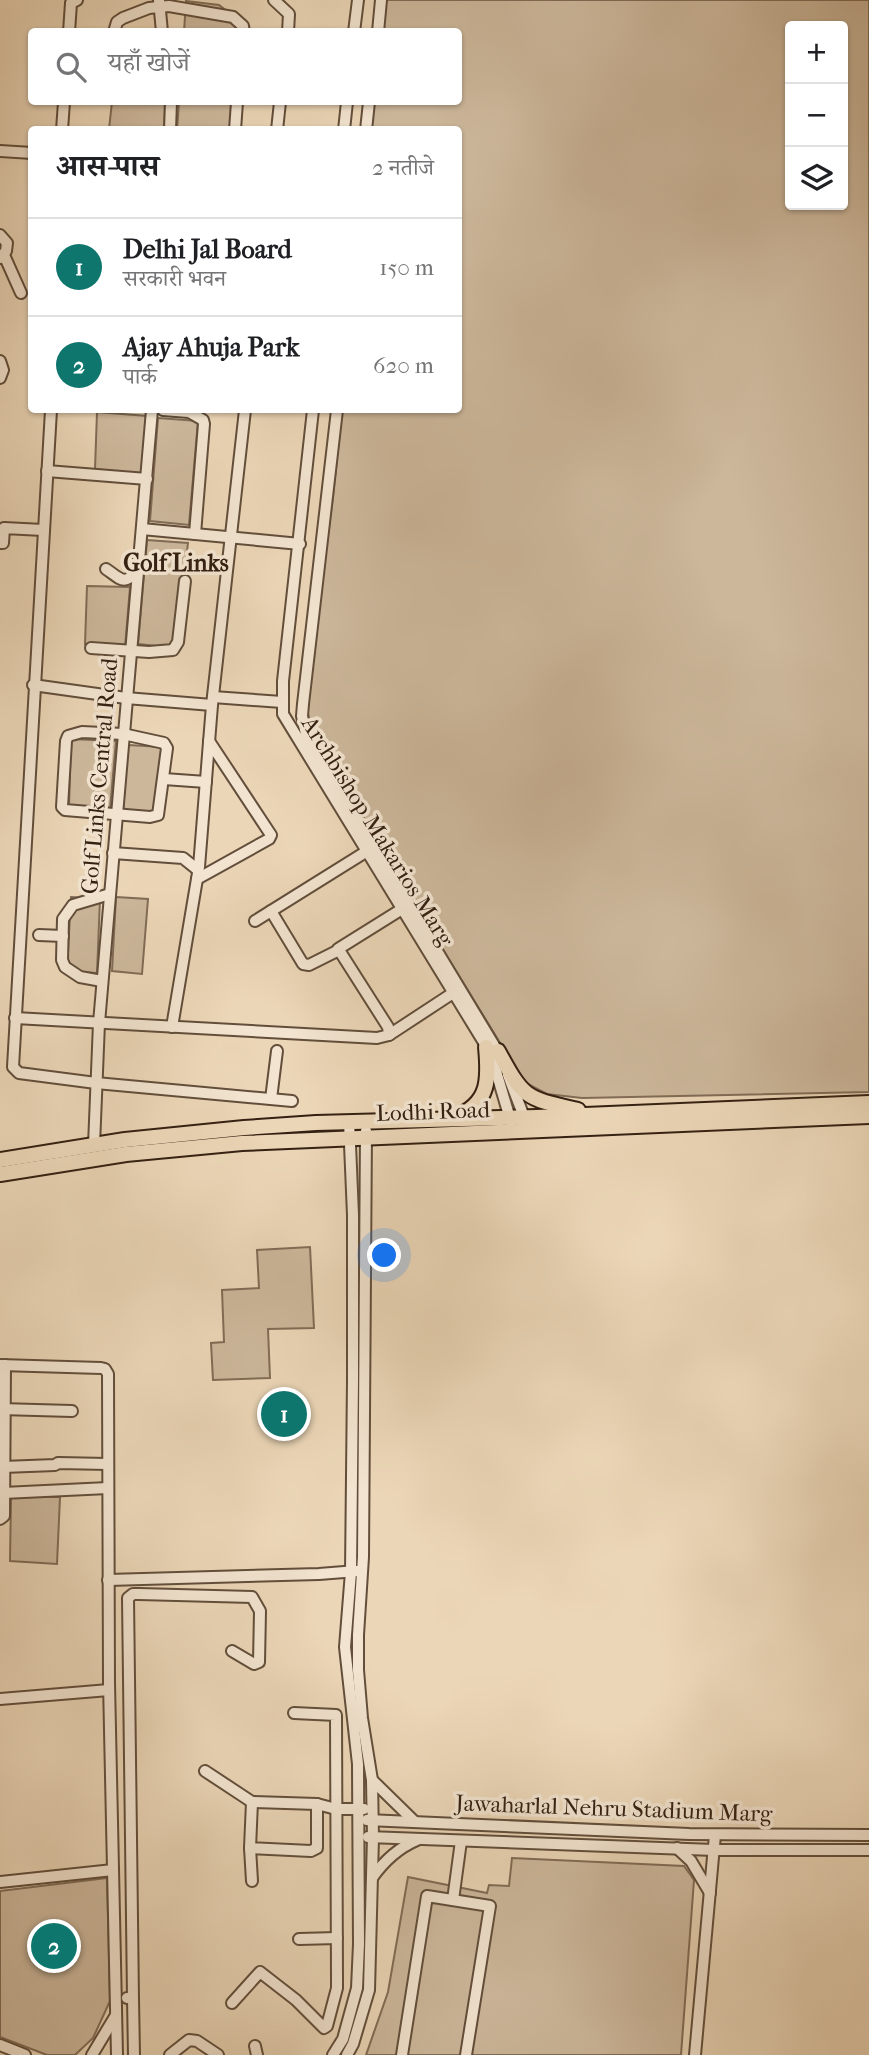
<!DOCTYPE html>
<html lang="hi">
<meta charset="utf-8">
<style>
body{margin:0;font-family:"IM FELL French Canon","Noto Serif Devanagari",serif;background:#f2f2f2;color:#202124}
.controls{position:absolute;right:21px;top:21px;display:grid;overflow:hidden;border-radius:7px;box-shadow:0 2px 5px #0004}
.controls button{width:63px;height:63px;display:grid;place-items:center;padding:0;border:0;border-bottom:2px solid #e0e0e0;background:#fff;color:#202124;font:35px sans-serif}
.you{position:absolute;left:385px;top:1256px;width:24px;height:24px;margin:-18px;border:5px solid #fff;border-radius:50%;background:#1a73e8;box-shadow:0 0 0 10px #1a73e833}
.badge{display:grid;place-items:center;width:46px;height:46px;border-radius:50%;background:#0f766e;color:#fff;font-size:23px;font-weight:700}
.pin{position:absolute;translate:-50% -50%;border:4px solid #fff;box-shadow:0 2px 7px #0006}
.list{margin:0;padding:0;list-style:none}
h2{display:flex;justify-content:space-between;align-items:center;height:91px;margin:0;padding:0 28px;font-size:30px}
h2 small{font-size:23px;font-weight:400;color:#757577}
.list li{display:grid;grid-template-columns:46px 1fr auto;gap:21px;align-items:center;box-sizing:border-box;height:98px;padding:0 28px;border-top:2px solid #e0e0e0}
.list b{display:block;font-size:26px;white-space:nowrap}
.list p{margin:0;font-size:23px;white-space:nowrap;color:#757577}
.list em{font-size:23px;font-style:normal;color:#757577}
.icon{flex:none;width:38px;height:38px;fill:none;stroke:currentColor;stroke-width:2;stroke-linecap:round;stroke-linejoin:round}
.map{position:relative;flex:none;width:869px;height:2055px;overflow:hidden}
.search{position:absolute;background:#fff;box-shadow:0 2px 5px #0004;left:28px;top:28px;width:434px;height:77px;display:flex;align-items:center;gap:18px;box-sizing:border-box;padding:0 24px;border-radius:7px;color:#757577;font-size:26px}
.panel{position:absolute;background:#fff;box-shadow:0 2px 5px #0004;left:28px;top:126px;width:434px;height:287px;border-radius:7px}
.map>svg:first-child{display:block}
</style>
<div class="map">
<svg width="869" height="2055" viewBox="0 0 869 2055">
<rect width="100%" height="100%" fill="#ebd6b7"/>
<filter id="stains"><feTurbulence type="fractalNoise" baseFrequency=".00286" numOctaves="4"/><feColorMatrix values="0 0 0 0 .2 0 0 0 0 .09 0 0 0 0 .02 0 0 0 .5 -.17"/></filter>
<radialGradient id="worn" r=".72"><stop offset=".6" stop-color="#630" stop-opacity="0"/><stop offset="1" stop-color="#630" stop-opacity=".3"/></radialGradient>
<!-- green -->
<g fill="#ccb79b" stroke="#806c56" stroke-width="2" fill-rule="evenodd">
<path d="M384 0H869V1092L582 1098 547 1094 524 1082 312 736 306 702 333 497 342 410H458V130L371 129 374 102H458V32L381 31ZM790 26H843V205H790Z"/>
<polygon points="186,1 219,5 253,31 184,32"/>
<polygon points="112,102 165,102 164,129 109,129"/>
<polygon points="179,102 236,102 234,129 177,130"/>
<polygon points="97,412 147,416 142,474 95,469"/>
<polygon points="158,418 198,421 189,525 150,521"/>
<polygon points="147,540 188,543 175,648 138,644"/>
<polygon points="87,586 130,587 125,647 85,644"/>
<polygon points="71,739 116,741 110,809 69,807"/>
<polygon points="128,745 163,747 158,813 123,812"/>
<polygon points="71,897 100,899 97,973 67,971"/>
<polygon points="116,897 148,899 142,974 112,971"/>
<polygon points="310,1247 314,1328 268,1329 270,1378 213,1380 211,1343 224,1342 222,1290 259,1288 257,1250"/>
<polygon points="11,1497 60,1497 57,1564 10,1561"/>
<polygon points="512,1858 684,1866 694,1880 681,2055 366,2055 388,1992 408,1877 487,1893 489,1885 509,1886"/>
<polygon points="107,1878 110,2001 93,2038 75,2055 47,2055 0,2037 0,1891"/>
</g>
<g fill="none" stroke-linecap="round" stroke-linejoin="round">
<defs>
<g id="minor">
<polyline points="159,0 162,32"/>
<polyline points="274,0 289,14 288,32"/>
<polyline points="69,32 71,3 77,0"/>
<polyline points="114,32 117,22 123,18 149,8 169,6 233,17 243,26 244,32"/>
<polyline points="354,32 358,0"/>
<polyline points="378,32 381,0"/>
<polyline points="62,130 64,102"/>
<polyline points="170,130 171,102"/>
<polyline points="235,130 237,102"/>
<polyline points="277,130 280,102"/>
<polyline points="344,130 347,102"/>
<polyline points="366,130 369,102"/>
<polyline points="0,151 32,153"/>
<polyline points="0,235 7,243 6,251 0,258"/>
<polyline points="4,255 21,293"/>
<polyline points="0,361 3,370 0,378"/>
<polyline points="51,410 13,1067 19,1073 96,1083 292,1101"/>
<polyline points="163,410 189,412 203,420 204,424 195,534"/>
<polyline points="313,410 283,681 283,714 491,1054 511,1122"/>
<polyline points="337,410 303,704 302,716 306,734 501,1057"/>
<polyline points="47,471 147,479"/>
<polyline points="142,529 300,544"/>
<polyline points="0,543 3,543 4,528 43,530"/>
<path d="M106 569C121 579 123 586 138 571"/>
<polyline points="91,648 149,652 173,650 178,642 185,581"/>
<polyline points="33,685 126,698 212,705"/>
<polyline points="213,697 282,702"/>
<polygon points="82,732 123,734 164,743 167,748 158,815 150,817 65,810 62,807 66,741 68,736"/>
<polyline points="164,779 206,782"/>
<polyline points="113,853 183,858 198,870"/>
<polyline points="197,879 269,839 271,835 209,741"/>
<polyline points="255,921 372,848"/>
<polyline points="39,935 63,936"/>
<polyline points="338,949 402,909"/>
<polyline points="102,981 80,977 65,967 62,960 63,919 73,905 110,894"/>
<polyline points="15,1018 377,1038 389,1035 388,1027 339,950 309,965 303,964 271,911"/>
<polyline points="172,1027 199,867 212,705 245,410"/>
<polyline points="389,1035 453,993"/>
<polyline points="508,1075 526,1122"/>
<polyline points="271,1099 277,1051"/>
<polyline points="94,1145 99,1023 152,410"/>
<polyline points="0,1365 101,1368 105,1369 108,1374 109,1683 117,2055"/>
<polyline points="0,1409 72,1411"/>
<polyline points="3,1467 55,1465 58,1463 108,1464"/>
<polyline points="3,1493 108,1488"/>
<polyline points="0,1519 4,1516 5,1365"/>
<polyline points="108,1580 319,1574 357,1571"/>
<polyline points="0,1699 109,1690"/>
<polyline points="205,1771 252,1802 317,1804 336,1809 364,1809"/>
<polyline points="372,1780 415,1822"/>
<polyline points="252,1802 250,1848 311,1851 317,1848 317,1804"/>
<polyline points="367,1820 689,1834 869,1835"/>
<polyline points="368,1837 714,1850 869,1850"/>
<polyline points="250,1848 252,1881"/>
<polyline points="677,1848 691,1861 710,1893"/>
<path d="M372 1878C384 1861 398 1848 417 1840"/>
<polyline points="0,1882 113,1870"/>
<polyline points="453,1900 461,1841"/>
<polyline points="299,1939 337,1938"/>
<polyline points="127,1998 133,1998 134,2055"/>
<polyline points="133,1998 128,1598 133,1594 139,1594 252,1597 260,1611 259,1662 254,1664 232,1651"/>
<polyline points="232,2003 260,1972 296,2000 324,2028 327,2026 337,1988 337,1977 336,1715 294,1713"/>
<polyline points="0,2045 25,2055"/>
<polyline points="255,2046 257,2055"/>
<polyline points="92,2055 116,2015"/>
<polyline points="170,2055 189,2040 197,2041 218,2055"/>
<polyline points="333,2055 343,2039 357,1988 359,1944 358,1764 345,1647 351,1572 353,1380 353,1215 349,1121"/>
<polyline points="347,2055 353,2044 369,1990 373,1837 372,1780 362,1718 358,1670 358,1635 363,1557 366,1131"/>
<polyline points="402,2055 427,1896 490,1906 466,2055"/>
<polyline points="695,2055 715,1835"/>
</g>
<g id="major">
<path d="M498 1051C524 1099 525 1098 578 1110"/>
<path d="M455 1117C490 1104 489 1078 486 1047"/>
<polyline points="0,1160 125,1140 244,1128 316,1123 537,1117 869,1103"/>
<polyline points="0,1174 126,1154 242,1143 869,1116"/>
</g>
</defs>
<!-- minor casing -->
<use href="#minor" stroke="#624e3b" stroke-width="14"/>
<!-- major casing -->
<use href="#major" stroke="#342012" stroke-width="18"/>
<!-- minor -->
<use href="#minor" stroke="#f2e4d0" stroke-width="10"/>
<!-- major -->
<use href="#major" stroke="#ebd6b7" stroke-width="14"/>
</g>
<g text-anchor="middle" stroke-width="7" stroke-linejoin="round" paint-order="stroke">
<!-- street labels -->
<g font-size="23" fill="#342012" stroke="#f2e4d0">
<text transform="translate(99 776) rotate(-85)" y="8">Golf Links Central Road</text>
<text transform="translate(378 831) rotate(58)" y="8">Archbishop Makarios Marg</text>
<text transform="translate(433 1111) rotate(-2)" y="8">Lodhi Road</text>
<text transform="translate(614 1808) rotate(2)" y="8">Jawaharlal Nehru Stadium Marg</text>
</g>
<!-- neighbourhood labels -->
<g font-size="24" font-weight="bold" fill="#342012" stroke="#f2e4d0">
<text x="176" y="571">Golf Links</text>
</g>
</g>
<rect width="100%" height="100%" filter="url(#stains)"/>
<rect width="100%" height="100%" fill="url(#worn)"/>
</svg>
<div class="controls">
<button>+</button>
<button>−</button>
<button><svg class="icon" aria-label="layers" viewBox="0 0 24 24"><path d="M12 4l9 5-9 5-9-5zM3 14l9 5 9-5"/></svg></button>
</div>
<div class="you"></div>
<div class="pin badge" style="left:284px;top:1414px">1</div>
<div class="pin badge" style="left:54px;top:1946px">2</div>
<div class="search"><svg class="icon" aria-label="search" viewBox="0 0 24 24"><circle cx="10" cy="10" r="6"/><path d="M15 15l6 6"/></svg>यहाँ खोजें</div>
<section class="panel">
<h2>आस-पास<small>2 नतीजे</small></h2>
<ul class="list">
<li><span class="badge">1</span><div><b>Delhi Jal Board</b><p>सरकारी भवन</p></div><em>150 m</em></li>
<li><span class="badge">2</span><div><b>Ajay Ahuja Park</b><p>पार्क</p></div><em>620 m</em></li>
</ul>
</section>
</div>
